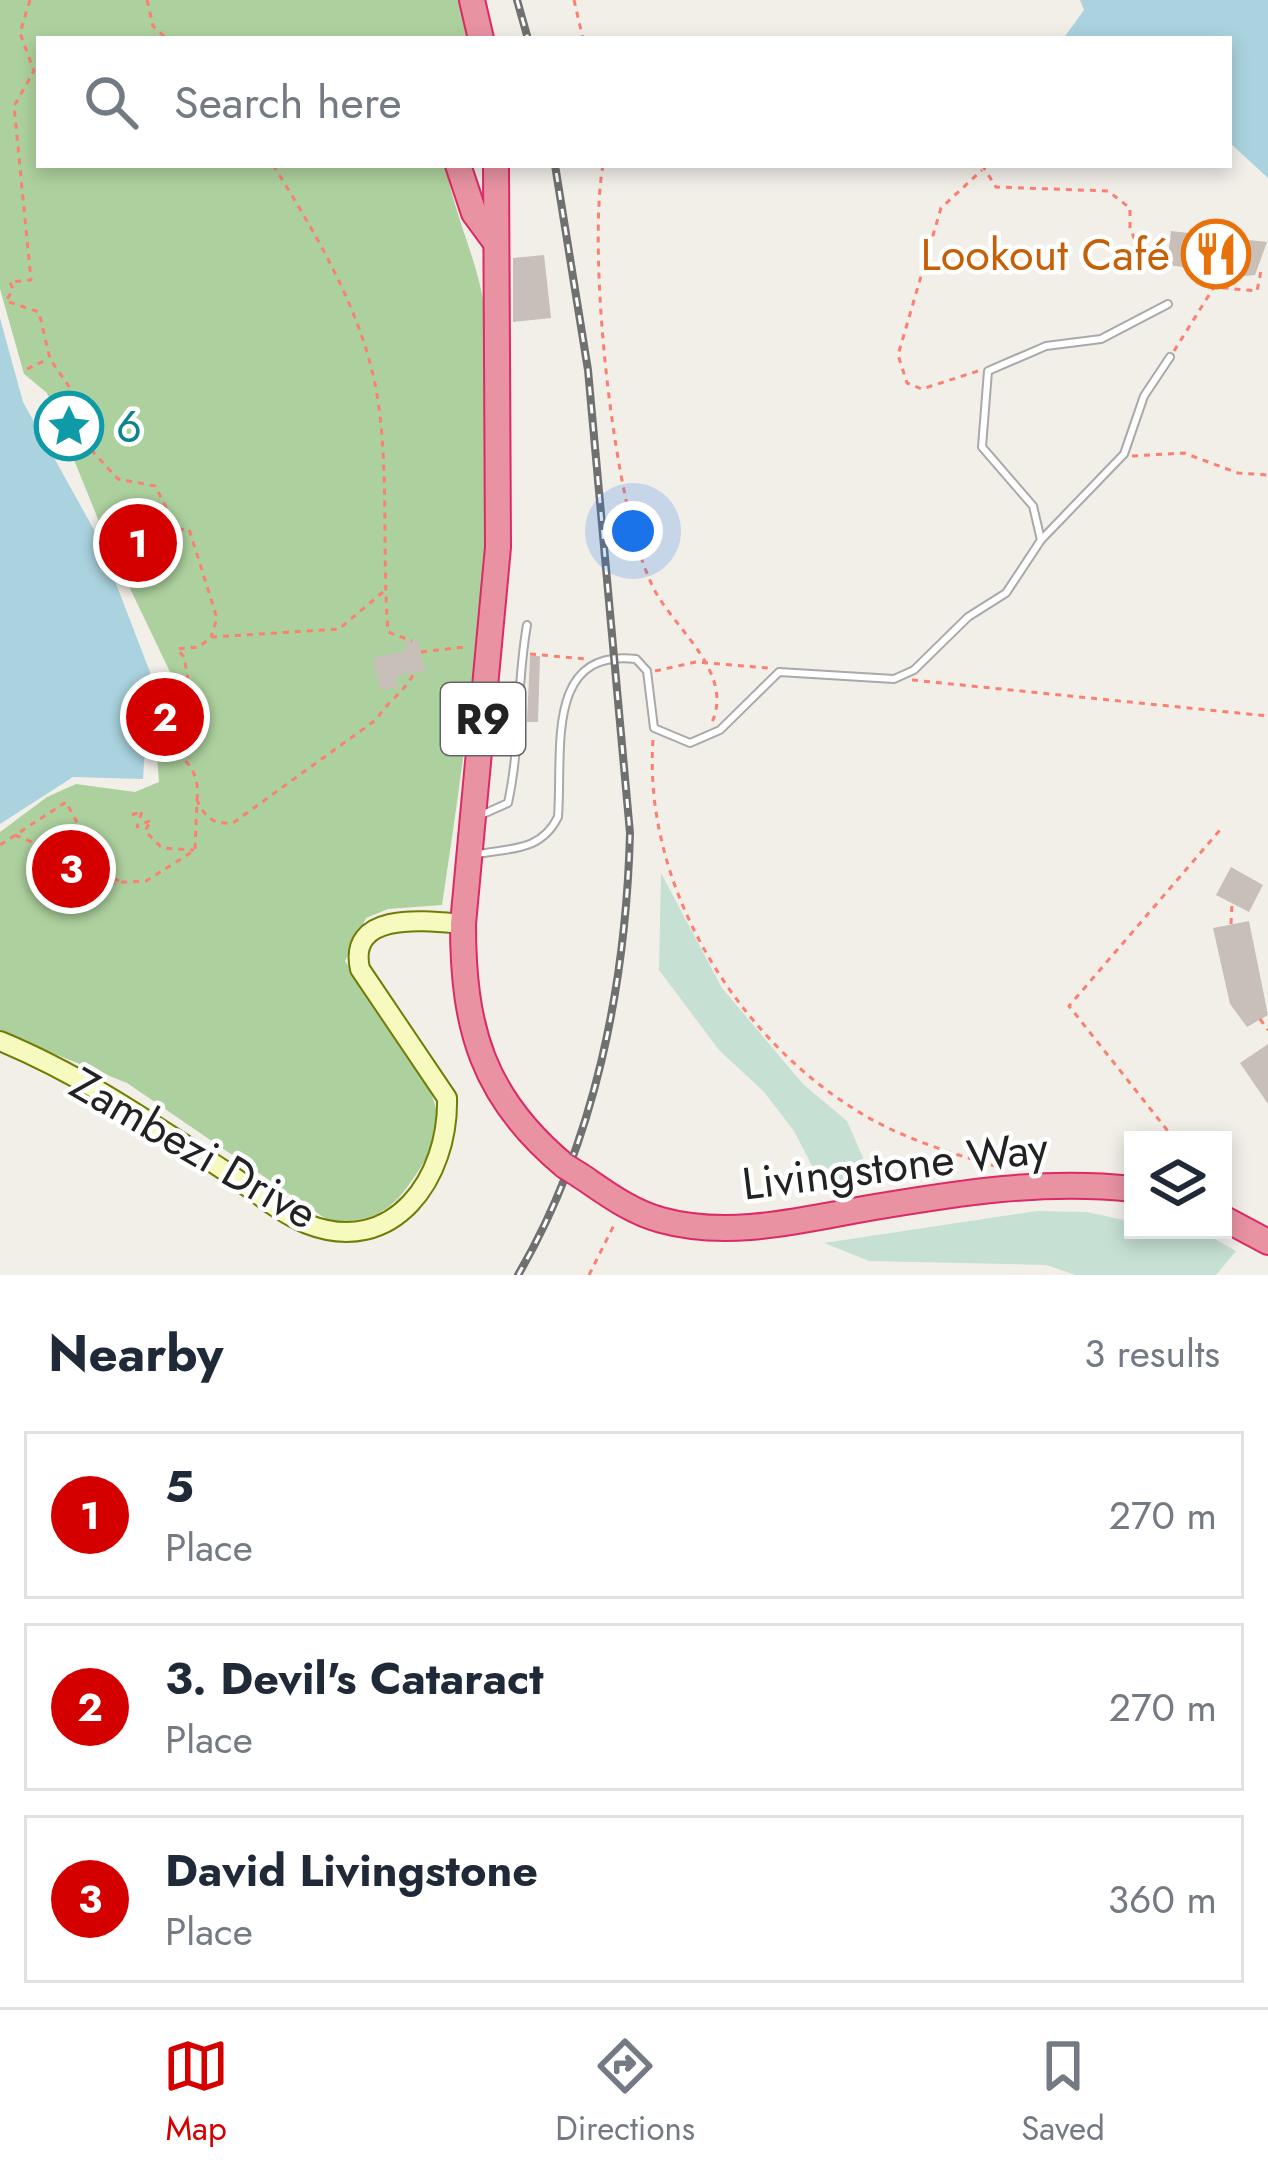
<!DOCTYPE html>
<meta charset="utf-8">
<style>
body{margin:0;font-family:Jost,sans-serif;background:#f6f6f7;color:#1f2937}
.controls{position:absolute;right:36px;bottom:36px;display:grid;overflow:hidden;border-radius:0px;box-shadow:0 6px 18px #0003}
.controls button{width:108px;height:108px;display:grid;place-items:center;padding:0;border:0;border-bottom:3px solid #e0e1e3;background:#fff;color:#1f2937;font:60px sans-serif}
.you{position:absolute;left:633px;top:531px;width:42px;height:42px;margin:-30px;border:9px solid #fff;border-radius:50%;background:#1a73e8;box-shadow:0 0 0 18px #1a73e833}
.badge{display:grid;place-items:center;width:78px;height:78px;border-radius:50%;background:#d40000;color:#fff;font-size:39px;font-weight:700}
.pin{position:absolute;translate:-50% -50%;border:6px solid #fff;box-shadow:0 3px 12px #0006}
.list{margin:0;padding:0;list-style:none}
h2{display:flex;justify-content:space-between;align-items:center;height:156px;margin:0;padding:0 48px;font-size:51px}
h2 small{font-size:39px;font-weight:400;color:#747a83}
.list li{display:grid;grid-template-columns:78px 1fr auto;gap:36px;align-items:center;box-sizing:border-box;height:168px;margin:0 24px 24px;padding:0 24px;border:3px solid #e0e1e3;border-radius:0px}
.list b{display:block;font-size:45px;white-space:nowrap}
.list p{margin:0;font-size:39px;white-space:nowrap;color:#747a83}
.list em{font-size:39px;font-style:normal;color:#747a83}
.icon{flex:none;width:66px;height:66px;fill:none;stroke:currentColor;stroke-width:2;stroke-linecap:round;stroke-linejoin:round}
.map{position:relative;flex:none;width:1268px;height:1275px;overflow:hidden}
.search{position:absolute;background:#fff;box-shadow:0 6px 18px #0003;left:36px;right:36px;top:36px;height:132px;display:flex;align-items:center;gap:30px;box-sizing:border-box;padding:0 42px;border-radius:0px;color:#747a83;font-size:45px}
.sheet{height:732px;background:#fff}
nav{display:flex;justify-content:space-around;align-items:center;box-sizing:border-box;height:168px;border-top:3px solid #e0e1e3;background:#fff;font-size:33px;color:#747a83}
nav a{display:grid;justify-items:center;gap:6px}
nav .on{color:#d40000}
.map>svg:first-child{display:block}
</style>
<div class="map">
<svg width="1268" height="1275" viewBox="0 0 1268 1275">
<rect width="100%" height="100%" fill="#f2efe9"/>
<!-- forest -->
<path fill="#add19e" d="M0 0H463L472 39H39V165H446C454 219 483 269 486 324 498 520 471 712 442 905L388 909 366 918 345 961C370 998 445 1085 437 1129 433 1150 420 1169 408 1186 387 1216 363 1223 329 1221L127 1083 0 1032V832L47 797 76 784 135 792 159 782 154 715 170 672 104 534 47 393 24 374 0 289Z"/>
<!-- wetland -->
<g fill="#c6e0d4">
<polygon points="661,873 722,988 803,1084 847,1121 868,1169 850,1185 820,1181 794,1131 764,1092 719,1050 659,970"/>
<polygon points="1037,1211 1087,1212 1133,1222 1133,1230 1211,1237 1236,1251 1216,1275 1076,1275 1046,1265 869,1261 824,1243"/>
</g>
<!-- water -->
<g fill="#aad3df">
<polygon points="1080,0 1268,0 1268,178 1229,142 1229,39 1063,39 1084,10"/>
<polygon points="0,318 23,402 98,537 150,672 143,779 73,777 0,824"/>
</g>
<!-- building -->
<g fill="#c7bfb8">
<polygon points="1171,231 1267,242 1255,275 1224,278 1225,272 1167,265"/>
<polygon points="544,255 551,318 513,322 513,258"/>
<polygon points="418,640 425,671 396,676 398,687 380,690 373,658 406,651 405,642"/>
<polygon points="530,656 540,656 538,722 527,722"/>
<polygon points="1231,867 1263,885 1249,912 1216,895"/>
<polygon points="1249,921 1268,1015 1247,1027 1230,1004 1213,928"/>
<polygon points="1268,1044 1268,1104 1240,1063"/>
</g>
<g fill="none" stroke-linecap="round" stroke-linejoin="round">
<defs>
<g id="lane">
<polyline points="1041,540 1033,506 982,447 988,371 1046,346 1101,339 1168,304"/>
<polyline points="489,705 515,712"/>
<path d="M481 815 508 803C521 743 516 686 527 625"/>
<path d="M478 854C512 848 541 851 558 817 563 752 544 648 636 659L647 671 654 728 690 743 720 730 779 672 894 679 914 670 968 617 1006 593 1041 540 1124 454 1144 396 1170 357"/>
</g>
<path id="secondary" d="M0 1041C80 1074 150 1122 222 1169 249 1186 277 1212 307 1224 394 1258 449 1177 447 1098L360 969C347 910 428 921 463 924"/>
<g id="highway">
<polyline points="472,0 481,39"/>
<polyline points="458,165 474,213 493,239"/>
<path d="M496 165 498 547 463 924C463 1027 482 1097 565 1166"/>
<path d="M581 1176C606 1193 631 1212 661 1220 730 1239 801 1220 869 1208 958 1193 1044 1179 1133 1189"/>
<polyline points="1223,1218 1268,1242"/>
</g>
</defs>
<!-- lane casing -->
<use href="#lane" stroke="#a9a9a9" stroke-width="10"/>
<!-- secondary casing -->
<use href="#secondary" stroke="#707d05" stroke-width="22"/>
<!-- highway casing -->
<use href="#highway" stroke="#dc2a67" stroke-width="28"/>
<!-- path -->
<g stroke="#fa8072" stroke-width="3" stroke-dasharray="6 6" stroke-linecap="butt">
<polyline points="30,0 20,33 34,71 14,106 31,280 10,282 13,289 6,301 39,312 50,359 81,404 69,426 118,479 155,486 167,509 138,543 154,531 189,529 217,618 211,637"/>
<polyline points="147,0 153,26 167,39"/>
<polyline points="574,0 583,39"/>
<path d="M273 165C317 235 366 318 378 401 389 476 382 556 388 632L412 641"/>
<path d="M603 165C587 254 613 510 654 589 674 629 738 675 710 726"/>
<polyline points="982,165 996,187 1108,191 1130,208 1130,228 1143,260"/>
<polyline points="1174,351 1214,287 1257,291 1261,271"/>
<polyline points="27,369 48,359"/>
<polyline points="978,371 922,389 907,383 898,355 941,208 982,170"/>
<polyline points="1132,456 1184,453 1238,473 1268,475"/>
<polyline points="421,652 464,647"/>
<polyline points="530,654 586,659"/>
<polyline points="655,671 696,662 769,668"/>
<polyline points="912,680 1268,716"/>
<path d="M653 740C643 882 732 1031 851 1107 898 1138 951 1153 1005 1169"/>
<path d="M197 800C200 773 188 760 167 745L165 717 191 696 184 657 177 649 199 647 211 637 339 629 383 592"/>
<polyline points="132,815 142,811 137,827 151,820 145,831 162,848 194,850"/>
<path d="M15 835 80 862 72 885 146 881 195 850 197 800C204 817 214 825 233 823L377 719C388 700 404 693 414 673"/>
<polyline points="0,845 66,802 79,826 80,862 119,881"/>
<polyline points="1231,924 1232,904"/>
<polyline points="1260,1019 1268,1030"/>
<polyline points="1175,1140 1069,1006 1220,830"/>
<polyline points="589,1275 615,1223"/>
</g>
<!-- lane -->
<use href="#lane" stroke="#fff" stroke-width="6"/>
<!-- secondary -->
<use href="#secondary" stroke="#f7fabf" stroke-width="18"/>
<!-- highway -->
<use href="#highway" stroke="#e892a2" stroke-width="24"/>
<defs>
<g id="rail">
<polyline points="517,0 528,39"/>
<path d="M518 1275C595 1143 626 984 630 833L588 370 555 165"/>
</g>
</defs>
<!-- rail casing -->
<use href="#rail" stroke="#707070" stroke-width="8"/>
<!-- rail -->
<use href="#rail" stroke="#fff" stroke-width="3" stroke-dasharray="9" stroke-linecap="butt"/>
<defs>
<polyline id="highway-bridge" points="565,1166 581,1176"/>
</defs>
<!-- highway-bridge casing -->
<use href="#highway-bridge" stroke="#dc2a67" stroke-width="28" stroke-linecap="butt"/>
<!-- highway-bridge -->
<use href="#highway-bridge" stroke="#e892a2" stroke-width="24"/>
</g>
<!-- icons -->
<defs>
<symbol id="restaurant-ring" viewBox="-11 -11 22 22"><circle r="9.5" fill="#fff" stroke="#e8710a" stroke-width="1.5"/><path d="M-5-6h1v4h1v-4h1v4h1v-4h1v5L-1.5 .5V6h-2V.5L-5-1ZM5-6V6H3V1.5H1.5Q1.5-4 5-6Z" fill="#e8710a"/></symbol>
<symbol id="sight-ring" viewBox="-11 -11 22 22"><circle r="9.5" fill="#fff" stroke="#0f9aa8" stroke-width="1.5"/><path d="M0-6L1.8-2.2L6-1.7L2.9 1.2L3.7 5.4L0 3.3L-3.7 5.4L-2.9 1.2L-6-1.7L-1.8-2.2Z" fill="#0f9aa8"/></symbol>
</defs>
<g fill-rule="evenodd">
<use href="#restaurant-ring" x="1178" y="216" width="76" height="76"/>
<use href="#sight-ring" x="31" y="388" width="76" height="76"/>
</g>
<g text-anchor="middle" stroke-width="9" stroke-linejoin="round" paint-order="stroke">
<!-- shield labels -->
<rect fill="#fff" stroke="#646464" stroke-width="3" x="441" y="683" width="84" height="72" rx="9"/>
<g font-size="42" font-weight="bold" fill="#222">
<text x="483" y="734">R9</text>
</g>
<!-- food labels -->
<g font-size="45" fill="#c56008" stroke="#fff" text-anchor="end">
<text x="1170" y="270">Lookout Café</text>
</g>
<!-- culture labels -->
<g font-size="45" fill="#0d838f" stroke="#fff" text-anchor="start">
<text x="116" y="442">6</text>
</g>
<!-- street labels -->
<g font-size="45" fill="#222" stroke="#fff">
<text transform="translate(194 1148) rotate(30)" y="16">Zambezi Drive</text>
<text transform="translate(895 1165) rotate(-7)" y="16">Livingstone Way</text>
</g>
</g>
</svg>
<div class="controls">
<button><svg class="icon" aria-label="layers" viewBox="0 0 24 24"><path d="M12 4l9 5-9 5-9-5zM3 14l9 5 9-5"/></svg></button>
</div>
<div class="you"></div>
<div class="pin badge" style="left:138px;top:543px">1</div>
<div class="pin badge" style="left:165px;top:717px">2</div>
<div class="pin badge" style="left:71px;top:869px">3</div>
<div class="search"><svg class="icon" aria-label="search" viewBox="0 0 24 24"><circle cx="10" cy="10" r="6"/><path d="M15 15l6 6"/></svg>Search here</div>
</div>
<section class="sheet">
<h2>Nearby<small>3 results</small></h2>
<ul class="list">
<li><span class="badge">1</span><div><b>5</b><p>Place</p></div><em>270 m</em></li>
<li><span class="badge">2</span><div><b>3. Devil's Cataract</b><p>Place</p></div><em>270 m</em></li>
<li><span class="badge">3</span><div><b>David Livingstone</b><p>Place</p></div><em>360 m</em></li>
</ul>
</section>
<nav>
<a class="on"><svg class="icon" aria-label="map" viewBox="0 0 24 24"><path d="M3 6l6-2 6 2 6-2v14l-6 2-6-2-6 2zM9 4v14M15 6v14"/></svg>Map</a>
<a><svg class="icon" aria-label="directions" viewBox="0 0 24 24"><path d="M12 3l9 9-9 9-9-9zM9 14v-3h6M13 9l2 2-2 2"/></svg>Directions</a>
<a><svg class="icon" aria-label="saved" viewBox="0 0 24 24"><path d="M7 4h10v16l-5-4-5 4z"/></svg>Saved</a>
</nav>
